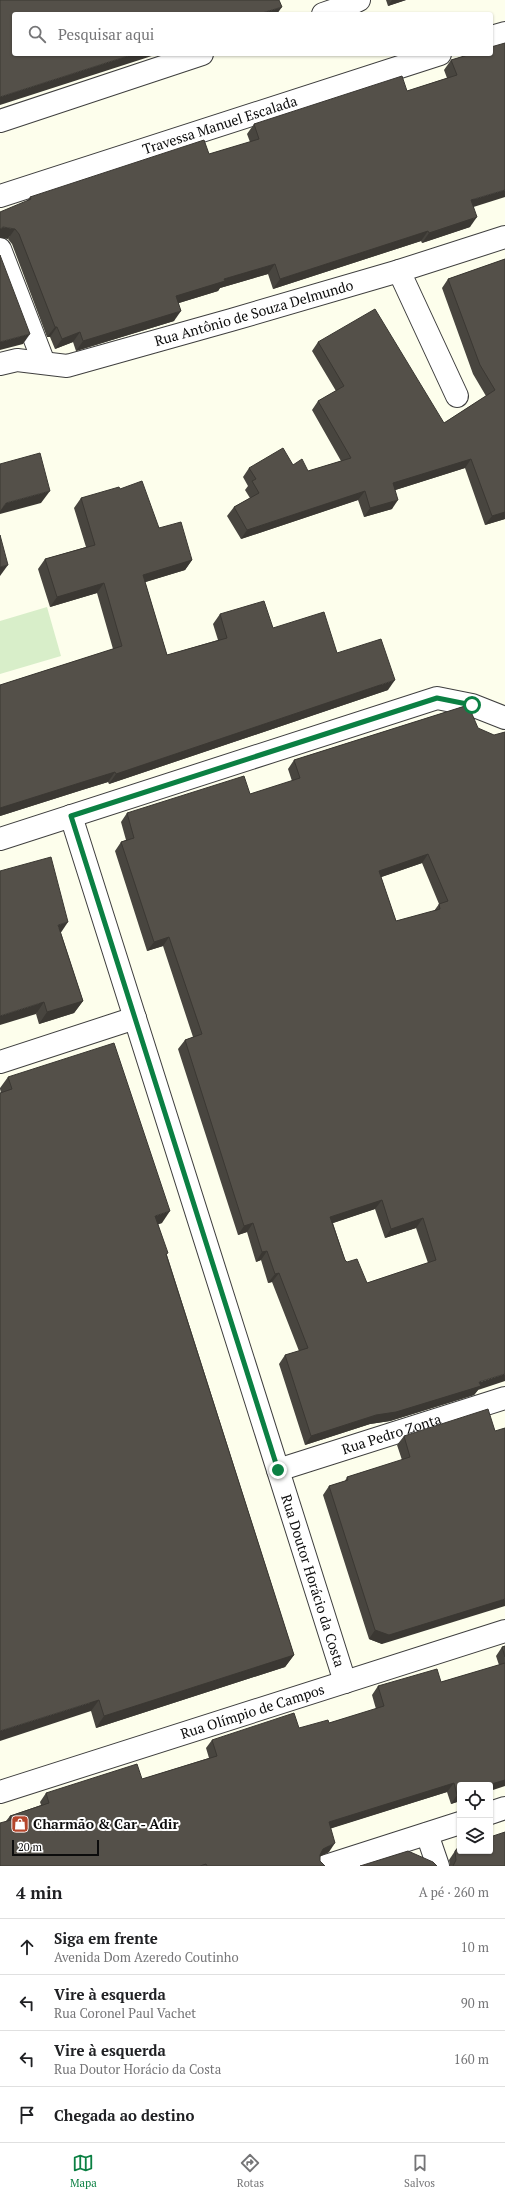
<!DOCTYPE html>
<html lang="pt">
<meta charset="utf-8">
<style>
body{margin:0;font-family:"PT Serif",serif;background:#f2f2f2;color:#202124}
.controls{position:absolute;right:12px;bottom:12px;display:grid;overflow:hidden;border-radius:4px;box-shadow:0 1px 3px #0004}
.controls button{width:36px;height:36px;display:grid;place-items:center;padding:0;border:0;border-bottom:1px solid #e0e0e0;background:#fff;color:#202124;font:20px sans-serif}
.scale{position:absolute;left:12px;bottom:10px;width:87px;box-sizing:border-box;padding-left:4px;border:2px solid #0c0c0c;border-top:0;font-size:11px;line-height:14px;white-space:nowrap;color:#0c0c0c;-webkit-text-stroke:3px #fff;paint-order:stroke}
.stop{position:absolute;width:12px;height:12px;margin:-9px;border:3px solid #0b8043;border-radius:50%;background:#fff}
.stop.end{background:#0b8043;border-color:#fff;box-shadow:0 1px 4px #0008}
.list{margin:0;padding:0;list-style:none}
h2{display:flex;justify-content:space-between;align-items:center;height:52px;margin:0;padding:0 16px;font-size:17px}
h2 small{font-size:13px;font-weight:400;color:#757577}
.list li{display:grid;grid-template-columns:26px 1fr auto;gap:12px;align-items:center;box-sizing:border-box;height:56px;padding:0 16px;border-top:1px solid #e0e0e0}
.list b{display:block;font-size:15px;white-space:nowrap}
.list p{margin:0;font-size:13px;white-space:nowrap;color:#757577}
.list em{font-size:13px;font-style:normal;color:#757577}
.icon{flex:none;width:22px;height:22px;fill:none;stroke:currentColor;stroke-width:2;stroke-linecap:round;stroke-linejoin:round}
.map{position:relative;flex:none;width:505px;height:1866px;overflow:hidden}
.search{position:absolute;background:#fff;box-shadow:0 1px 3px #0004;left:12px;right:12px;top:12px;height:44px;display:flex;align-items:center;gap:10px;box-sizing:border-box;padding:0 14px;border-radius:4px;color:#757577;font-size:15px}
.sheet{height:276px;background:#fff}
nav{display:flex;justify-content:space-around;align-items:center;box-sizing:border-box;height:56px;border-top:1px solid #e0e0e0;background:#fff;font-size:11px;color:#757577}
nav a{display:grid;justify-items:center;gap:2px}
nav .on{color:#0b8043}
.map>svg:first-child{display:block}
</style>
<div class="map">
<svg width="505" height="1866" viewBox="0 0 505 1866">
<rect width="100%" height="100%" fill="#fdfeec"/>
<!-- pitch -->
<polygon fill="#d8eec9" points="47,607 61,656 0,674 0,621"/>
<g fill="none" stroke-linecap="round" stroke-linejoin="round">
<defs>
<g id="street">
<polyline points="323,14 349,5 359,0"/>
<polyline points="491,37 505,33"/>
<polyline points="0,121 202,54"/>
<path id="s1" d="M0 196 440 54"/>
<polyline points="0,249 44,363"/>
<polyline points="399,271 457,396"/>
<path id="s2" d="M0 364 17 360 67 366 231 320 399 271 505 237"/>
<path id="s3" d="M71 816 345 1682"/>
<polyline points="0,839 437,698 472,705 505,718"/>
<polyline points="0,1062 135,1018"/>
<path id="s4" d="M278 1470 505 1398"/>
<path id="s5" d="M0 1792 505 1631"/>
<polyline points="490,1813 505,1808"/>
<polyline points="427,1834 438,1866"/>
<polyline points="326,1866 460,1823"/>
</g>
</defs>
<!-- street casing -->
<use href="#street" stroke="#3f3f3f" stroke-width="24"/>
<!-- street -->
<use href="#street" stroke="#fff" stroke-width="22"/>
</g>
<!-- wall -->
<g fill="#48453f" fill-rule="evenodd">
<polygon points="386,0 406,0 388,6"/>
<polygon points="471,54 474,207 470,227 422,243 421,241 273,289 268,274 220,288 218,291 179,303 174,321 76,351 73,342 55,349 50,337 47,337 12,244 8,239 27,201 30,197 209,154 250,142 247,134 254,124 407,91 447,78 444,70 451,60"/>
<polygon points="505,259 505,519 485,525 465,468 395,490 392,509 364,517 358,500 241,539 227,516 234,507 250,498 245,490 248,486 243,477 249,468 293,465 308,471 341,461 312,410 318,401 336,391 312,351 318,342 444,423 486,396 473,374 442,288 448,279"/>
<polygon points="120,489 192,560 185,570 145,582 167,655 218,640 213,624 220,614 273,628 337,653 388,690 109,784 108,782 82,790 0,816 0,685 113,649 97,593 50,607 38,569 45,559 86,547 74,508 81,498"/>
<path d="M465 706 478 1390 474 1395 390 1421 370 1424 305 1445 279 1364 285 1355 299 1351 272 1282 268 1283 261 1260 256 1262 247 1232 238 1235 178 1049 185 1040 193 1037 163 946 147 951 115 851 121 842 126 840 121 822 127 813 250 794 292 781 288 769 294 760ZM422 863 439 904 434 911 396 921 381 877ZM375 1209 385 1238 416 1228 428 1263 367 1283 345 1260 333 1223Z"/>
<polygon points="61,933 83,1001 74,1013 39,1024 36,1014"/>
<polygon points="8,1077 162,1223 158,1224 167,1255 294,1655 285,1667 96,1728 91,1711 1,1093 0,1089 0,1088"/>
<polygon points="495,1431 382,1644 369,1639 323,1495 329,1486 345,1481 347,1477 402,1460 397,1445 404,1436"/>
<polygon points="505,1646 505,1786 460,1785 460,1801 451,1804 447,1792 331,1828 329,1852 320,1856 320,1861 325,1866 0,1866 6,1821 10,1816 41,1805 40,1802 46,1793 142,1779 209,1758 206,1748 212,1740 299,1728 329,1723 376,1709 372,1695 378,1686 441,1682 499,1665 496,1656 502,1647"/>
<polygon points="455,1851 505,1866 450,1866 449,1860"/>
</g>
<!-- shaded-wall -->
<g fill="#3b3833">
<polygon points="392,0 406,0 388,6"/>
<polygon points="282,7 277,14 259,14"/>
<polygon points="134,54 158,54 0,105 0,97"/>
<polygon points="505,190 505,197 464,210 471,200"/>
<polygon points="477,217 470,227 422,243 429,233"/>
<polygon points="3,227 15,229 8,239 0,238 0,229"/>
<polygon points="428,231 421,241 273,289 280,279"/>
<polygon points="275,264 268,274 220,288 218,291 169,306 176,296 224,279"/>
<polygon points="181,311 174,321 76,351 83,341"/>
<polygon points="55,327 57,327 50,337 47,337"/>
<polygon points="80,332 73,342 55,349 62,339"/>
<polygon points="30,334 23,344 0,350 0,342"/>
<polygon points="471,459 465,468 386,493 393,483"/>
<polygon points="50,491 41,503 0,514 0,511 6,503"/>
<polygon points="365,491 358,500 241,539 247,530"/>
<polygon points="398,500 392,509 364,517 370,508"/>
<polygon points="505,512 505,519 485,525 492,516"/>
<polygon points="192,560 185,570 136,585 143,575"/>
<polygon points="8,565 0,576 0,567"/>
<polygon points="104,583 97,593 50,607 57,597"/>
<polygon points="395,680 388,690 109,784 116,774"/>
<polygon points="115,772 108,782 82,790 0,816 0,808 89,780"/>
<polygon points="428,854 422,863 373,880 379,871"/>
<polygon points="68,922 60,934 58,925"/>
<polygon points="169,937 163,946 147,951 154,942"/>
<polygon points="83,1001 74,1013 39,1024 47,1012"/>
<polygon points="44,1002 36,1014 0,1025 0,1016"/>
<polygon points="382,1200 375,1209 324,1226 330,1217"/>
<polygon points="170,1211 162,1223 147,1228 155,1216"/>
<polygon points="423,1218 416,1228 385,1238 391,1229"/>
<polygon points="253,1223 247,1232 238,1235 244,1226"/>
<polygon points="267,1251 261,1260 256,1262 262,1252"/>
<polygon points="279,1273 272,1282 268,1283 275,1274"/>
<polygon points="505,1374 505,1381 478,1390 474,1395 390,1421 370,1424 305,1445 311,1436"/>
<polygon points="505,1599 505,1606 382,1644 369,1639 375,1630"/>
<polygon points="294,1655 285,1667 96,1728 104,1716"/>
<polygon points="99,1700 91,1711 0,1741 0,1731"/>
<polygon points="505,1780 505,1786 490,1791 490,1785 488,1785"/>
<polygon points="454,1783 447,1792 323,1831 329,1822"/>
<polygon points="460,1794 460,1801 451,1804 457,1795"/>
<polygon points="335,1843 329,1852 317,1858 323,1849"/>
</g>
<!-- building -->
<g fill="#545049" stroke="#3b3833" fill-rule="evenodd">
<polygon points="0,0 279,0 282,7 259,14 14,14 14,54 134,54 0,97"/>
<polygon points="505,43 505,190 471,200 477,217 429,233 428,231 280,279 275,264 224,279 225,281 176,296 181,311 83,341 80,332 62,339 57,327 55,327 19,234 15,229 3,227 0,229 0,212 31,199 30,197 204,140 209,154 259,139 254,124 402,76 407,91 457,75 451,60 471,54 491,54 491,47"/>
<polygon points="0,255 30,334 0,342"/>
<polygon points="505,259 505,512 492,516 471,459 393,483 398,500 370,508 365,491 247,530 234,507 259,493 252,481 256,479 249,468 283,448 293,465 302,459 308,471 351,458 318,401 344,386 318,342 375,309 444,423 495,390 480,365 448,279"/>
<polygon points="40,453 50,491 6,503 0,512 0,464"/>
<polygon points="142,481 159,528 181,522 192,560 143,575 167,655 227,638 220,614 264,601 273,628 324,612 337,653 381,639 395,680 116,774 115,772 89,780 0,808 0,685 122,646 104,583 57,597 45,559 95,545 81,498 119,487 120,489"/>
<polygon points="0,535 8,565 0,567"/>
<path d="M465 706 469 707 478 728 494 735 505 732V1374L479 1382 481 1386 396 1412 376 1415 311 1436 285 1355 308 1348 279 1273 275 1274 267 1251 262 1252 253 1223 244 1226 185 1040 202 1034 169 937 154 942 121 842 134 838 127 813 244 776 250 794 300 778 294 760ZM428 854 448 901 439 904 440 909 396 921 379 871ZM382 1200 391 1229 423 1218 436 1260 367 1283 357 1259 347 1262 345 1260 330 1217Z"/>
<polygon points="51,857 68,922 58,925 83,1001 47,1012 44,1002 0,1016 0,871"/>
<polygon points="114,1043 170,1211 155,1216 168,1253 166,1254 294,1655 104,1716 99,1700 0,1731 0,1093 12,1089 8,1077"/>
<polygon points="488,1409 495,1431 505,1428 505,1599 389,1635 375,1630 329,1486 348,1480 347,1477 410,1457 404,1436"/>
<polygon points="505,1646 505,1657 502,1647"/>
<polygon points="505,1663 505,1780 488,1785 460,1785 460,1794 457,1795 454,1783 329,1822 335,1843 323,1849 320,1855 320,1861 325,1866 207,1866 206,1864 200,1866 0,1866 0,1823 11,1820 10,1816 49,1803 46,1793 137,1764 142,1779 217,1756 212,1740 294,1713 299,1728 328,1720 329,1723 384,1706 378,1686 437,1669 441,1682"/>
<polygon points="505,1832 505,1866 453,1866 456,1860 455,1851 460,1845 460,1851 490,1851 490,1837"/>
<polygon points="408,1851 433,1862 437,1866 360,1866"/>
</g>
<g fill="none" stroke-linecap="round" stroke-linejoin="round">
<!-- route -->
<polyline stroke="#0b8043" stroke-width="5" points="278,1470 71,816 437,698 472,705"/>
</g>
<!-- icons -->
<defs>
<symbol id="shop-square" viewBox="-11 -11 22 22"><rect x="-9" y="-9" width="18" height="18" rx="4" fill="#b4462c" stroke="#fff"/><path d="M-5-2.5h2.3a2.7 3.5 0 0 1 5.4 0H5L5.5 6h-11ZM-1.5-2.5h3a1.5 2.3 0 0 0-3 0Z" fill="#fff"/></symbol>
</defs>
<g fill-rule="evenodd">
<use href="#shop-square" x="10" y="1814" width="20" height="20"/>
</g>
<g text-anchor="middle" stroke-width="4" stroke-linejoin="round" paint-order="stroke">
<!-- street labels -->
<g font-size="14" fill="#0c0c0c" stroke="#fff">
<text dy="5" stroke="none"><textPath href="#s1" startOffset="231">Travessa Manuel Escalada</textPath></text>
<text dy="5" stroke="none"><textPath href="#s2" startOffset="262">Rua Antônio de Souza Delmundo</textPath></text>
<text dy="5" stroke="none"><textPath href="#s4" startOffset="119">Rua Pedro Zonta</textPath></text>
<text dy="5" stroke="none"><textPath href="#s3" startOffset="802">Rua Doutor Horácio da Costa</textPath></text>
<text dy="5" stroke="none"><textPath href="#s5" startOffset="265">Rua Olímpio de Campos</textPath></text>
</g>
<!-- poi labels -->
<g font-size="14" font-weight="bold" fill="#0c0c0c" stroke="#fff" text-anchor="start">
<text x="33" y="1829">Charmão &amp; Car - Adir</text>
</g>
</g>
</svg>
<div class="controls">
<button><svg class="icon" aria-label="locate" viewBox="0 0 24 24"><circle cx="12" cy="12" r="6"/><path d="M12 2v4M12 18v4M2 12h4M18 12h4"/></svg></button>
<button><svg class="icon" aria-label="layers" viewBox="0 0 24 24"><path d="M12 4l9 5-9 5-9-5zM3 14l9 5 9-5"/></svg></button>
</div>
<div class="scale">20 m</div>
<div class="stop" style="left:472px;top:705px"></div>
<div class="stop end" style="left:278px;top:1470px"></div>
<div class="search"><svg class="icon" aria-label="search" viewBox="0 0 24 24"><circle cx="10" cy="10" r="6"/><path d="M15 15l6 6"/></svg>Pesquisar aqui</div>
</div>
<section class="sheet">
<h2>4 min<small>A pé · 260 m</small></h2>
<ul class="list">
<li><svg class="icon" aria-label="ahead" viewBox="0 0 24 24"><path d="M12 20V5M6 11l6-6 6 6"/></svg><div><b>Siga em frente</b><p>Avenida Dom Azeredo Coutinho</p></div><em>10 m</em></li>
<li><svg class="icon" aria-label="left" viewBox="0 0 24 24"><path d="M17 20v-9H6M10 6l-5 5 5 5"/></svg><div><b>Vire à esquerda</b><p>Rua Coronel Paul Vachet</p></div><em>90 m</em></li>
<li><svg class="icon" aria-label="left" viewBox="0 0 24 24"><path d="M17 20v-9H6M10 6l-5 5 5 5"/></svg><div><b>Vire à esquerda</b><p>Rua Doutor Horácio da Costa</p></div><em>160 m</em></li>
<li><svg class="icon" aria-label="arrive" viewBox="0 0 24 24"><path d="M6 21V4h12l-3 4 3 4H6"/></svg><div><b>Chegada ao destino</b></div></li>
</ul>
</section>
<nav>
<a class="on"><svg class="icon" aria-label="map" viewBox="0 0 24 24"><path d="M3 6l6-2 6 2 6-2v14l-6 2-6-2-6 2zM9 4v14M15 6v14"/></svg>Mapa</a>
<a><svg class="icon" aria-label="directions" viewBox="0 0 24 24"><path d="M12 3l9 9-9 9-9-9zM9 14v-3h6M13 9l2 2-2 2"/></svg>Rotas</a>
<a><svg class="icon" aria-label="saved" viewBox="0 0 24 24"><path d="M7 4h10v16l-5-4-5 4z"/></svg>Salvos</a>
</nav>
